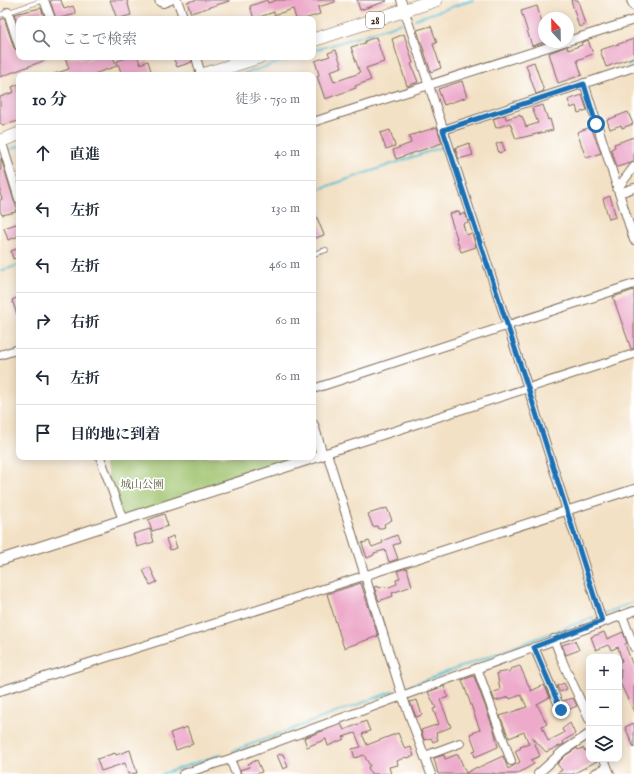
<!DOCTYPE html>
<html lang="ja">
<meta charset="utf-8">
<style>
body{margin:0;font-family:"IM FELL English","Noto Serif JP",serif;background:#f6f6f7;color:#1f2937}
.controls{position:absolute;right:12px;bottom:12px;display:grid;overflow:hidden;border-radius:8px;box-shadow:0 2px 10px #0003}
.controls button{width:36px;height:36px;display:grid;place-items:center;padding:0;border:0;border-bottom:1px solid #e0e1e3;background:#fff;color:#1f2937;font:20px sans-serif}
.compass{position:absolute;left:538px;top:12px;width:36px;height:36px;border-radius:50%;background:#fff;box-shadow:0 2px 10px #0003;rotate:338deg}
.stop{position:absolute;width:12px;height:12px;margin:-9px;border:3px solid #1f6fb2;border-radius:50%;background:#fff}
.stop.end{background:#1f6fb2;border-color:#fff;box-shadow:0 1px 4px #0008}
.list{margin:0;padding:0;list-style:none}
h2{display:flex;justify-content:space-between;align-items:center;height:52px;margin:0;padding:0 16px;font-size:17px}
h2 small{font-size:13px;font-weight:400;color:#747a83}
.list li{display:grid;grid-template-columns:26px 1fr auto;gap:12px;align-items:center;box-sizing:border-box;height:56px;padding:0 16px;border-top:1px solid #e0e1e3}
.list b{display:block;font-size:15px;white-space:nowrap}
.list em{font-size:13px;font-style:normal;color:#747a83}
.icon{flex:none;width:22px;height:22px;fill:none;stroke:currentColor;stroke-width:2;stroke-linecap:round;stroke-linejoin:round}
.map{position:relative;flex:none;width:634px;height:774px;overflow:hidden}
.search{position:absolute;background:#fff;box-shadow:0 2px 10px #0003;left:16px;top:16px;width:300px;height:44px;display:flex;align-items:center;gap:10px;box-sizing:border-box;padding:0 14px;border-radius:8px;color:#747a83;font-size:15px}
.panel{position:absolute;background:#fff;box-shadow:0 2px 10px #0003;left:16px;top:72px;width:300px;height:388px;border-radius:8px}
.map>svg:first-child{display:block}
</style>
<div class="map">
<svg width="634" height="774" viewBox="0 0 634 774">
<rect width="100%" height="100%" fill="#fff"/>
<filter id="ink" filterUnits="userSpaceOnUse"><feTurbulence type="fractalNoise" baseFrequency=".025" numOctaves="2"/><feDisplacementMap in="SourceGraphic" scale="8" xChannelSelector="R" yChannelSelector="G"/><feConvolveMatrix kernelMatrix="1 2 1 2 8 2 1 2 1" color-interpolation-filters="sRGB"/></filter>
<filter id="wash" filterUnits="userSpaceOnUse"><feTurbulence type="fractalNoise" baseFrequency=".012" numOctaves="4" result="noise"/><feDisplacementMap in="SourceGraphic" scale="16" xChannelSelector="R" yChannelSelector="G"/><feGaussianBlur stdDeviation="0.9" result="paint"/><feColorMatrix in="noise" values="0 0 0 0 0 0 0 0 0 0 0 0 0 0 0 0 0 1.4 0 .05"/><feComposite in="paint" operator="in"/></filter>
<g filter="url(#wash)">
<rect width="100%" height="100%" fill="#f3e1c5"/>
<!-- green -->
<polygon fill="#9fc26c" stroke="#6d7645" points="313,425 322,455 123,520 103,457 313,457"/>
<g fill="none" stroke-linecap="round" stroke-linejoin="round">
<!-- stream -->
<g stroke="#53bcd1" stroke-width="2">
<polyline points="415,19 473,0"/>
<polyline points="313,51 402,23"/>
<polyline points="628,65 634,63"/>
<polyline points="240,75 296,57"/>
<polyline points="11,149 19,146"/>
<polyline points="313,191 442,147"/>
<polyline points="0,271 19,265"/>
<polyline points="606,613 634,602"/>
<polyline points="407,687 594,617"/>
<polyline points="233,751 394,691"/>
<polyline points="162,774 222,754"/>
</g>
</g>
<g id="blocks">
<!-- building -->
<g fill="#edaaca">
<polygon points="54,0 61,0 64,9 73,6 76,14 56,19 50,1"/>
<polygon points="110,0 127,0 131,15 117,19"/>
<polygon points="195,0 229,0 229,1 191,13 187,2"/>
<polygon points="267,0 268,3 277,0 335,0 335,2 318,7 320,14 304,19 296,19 293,9 274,15 274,12 254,19 250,6"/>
<polygon points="357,0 386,0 387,1 360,10"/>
<polygon points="571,0 578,0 585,25 579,27"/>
<polygon points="537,6 544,30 544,42 532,46 521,11"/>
<polygon points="41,8 45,19 19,19 19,28 14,14"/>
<polygon points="4,18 14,48 16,50 19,51 19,57 51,58 0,77 0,20"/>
<polygon points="431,26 437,43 433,44 441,68 431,72 417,30"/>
<polygon points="404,34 413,63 411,64 418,82 407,86 392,39"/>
<polygon points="376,37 384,62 366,68 371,80 355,86 356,88 325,99 317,76 319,75 315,61 330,56 328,53 336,50 342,67 330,71 334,82 360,73 351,47 365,43 365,41"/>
<polygon points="634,39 634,57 606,67 600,50"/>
<polygon points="588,40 593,54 577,60 582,75 558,83 549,53 567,46 568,50 582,45 581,43"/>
<polygon points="65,57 79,57 79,59 85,57 86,60 94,57 113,57 117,66 91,75 54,75 54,74 69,69"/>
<polygon points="129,57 138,57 140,64 148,61 151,71 141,75 122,75 117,61"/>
<polygon points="173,57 191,57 192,62 177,67"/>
<polygon points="534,62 544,91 536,94 526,65"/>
<polygon points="462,81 467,97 444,105 438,89"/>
<polygon points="19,84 19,121 3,125 0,123 0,97 14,92 12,87"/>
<polygon points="582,95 587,110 578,113 576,106 571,108 568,100"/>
<polygon points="543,105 548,120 550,119 553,130 516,139 510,123 496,128 493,119 505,115 506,119 520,115 520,117 522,116 526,127 538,123 532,108"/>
<polygon points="628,112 633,124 622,128 621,125 610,129 607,120"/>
<polygon points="437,127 442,143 396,159 393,150 411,143 409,136"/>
<polygon points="591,127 601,153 586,158 577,132"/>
<polygon points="390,130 395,146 386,149 380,133"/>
<polygon points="634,137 634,162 617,167 611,149 615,147 614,144"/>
<polygon points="502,142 505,151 499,153 496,144"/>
<polygon points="469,143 473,155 459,159 455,148"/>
<polygon points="1,158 14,201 18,209 15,210 16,212 2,215 0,211 0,200 2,199 0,193"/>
<polygon points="610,196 616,217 609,219 603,199"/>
<polygon points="313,208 324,235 313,239"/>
<polygon points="459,211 460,215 465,213 468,222 463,224 466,235 472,233 476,247 461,252 456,238 457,238 449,214"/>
<polygon points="19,223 19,236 8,240 4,228"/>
<polygon points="19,248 19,257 13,259 11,251"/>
<polygon points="634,290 634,349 631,349 613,297"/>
<polygon points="19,297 19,316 18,317 12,300"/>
<polygon points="387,508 392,520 384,524 385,527 378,529 377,526 373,527 368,514"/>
<polygon points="164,514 168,526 152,531 148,520"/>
<polygon points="150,529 154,542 137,547 133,534"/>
<polygon points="397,535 400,543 393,545 398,559 389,562 385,550 374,553 374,555 367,558 362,543 369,541 372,547 383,543 382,541"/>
<polygon points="173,536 177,548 170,550 166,539"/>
<polygon points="150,567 157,582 150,585 143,570"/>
<polygon points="407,568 412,586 392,593 393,596 379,601 374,587 378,586 379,588 385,586 386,588 397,584 396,580 400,578 397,571"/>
<polygon points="361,583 378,636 344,648 327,594"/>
<polygon points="604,632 607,639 623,632 627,643 625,644 634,669 634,712 620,683 621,669 619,670 619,662 622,661 618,647 611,650 608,645 596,650 591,637"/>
<polygon points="575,641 579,650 566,655 562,645"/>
<polygon points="520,666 531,691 544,685 550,697 537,704 547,724 542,726 548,741 564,733 562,729 570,723 575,734 563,741 564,744 546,752 532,737 540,756 531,760 534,764 517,774 495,774 494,773 491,774 438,774 434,758 444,755 445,759 458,754 466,773 477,767 477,768 503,756 508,769 520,762 515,751 521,748 520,747 529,744 524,732 509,738 500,716 527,707 521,695 510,699 509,697 495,701 492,693 500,690 497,673 511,671 510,669"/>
<polygon points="474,676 494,730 498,747 475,757 473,751 476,750 470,734 480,730 462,680"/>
<polygon points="564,683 567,689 560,692 557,686"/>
<polygon points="444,686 448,697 440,700 451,727 436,733 438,740 433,742 431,738 424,740 421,730 439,724 433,709 436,708 428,692"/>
<polygon points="573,698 577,706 567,710 563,701"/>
<polygon points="417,700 422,715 416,717 410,702"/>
<polygon points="366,721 370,731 362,734 367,745 398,733 405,749 411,747 414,756 407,758 406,757 397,761 398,765 389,767 391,774 371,774 368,767 370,766 364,755 355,758 352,749 361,747 355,733 343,737 344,739 328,746 326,739 307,747 304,738 341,724 344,730"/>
<polygon points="634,723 634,748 625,727"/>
<polygon points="187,727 193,744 176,750 170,733"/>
<polygon points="577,748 578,750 583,748 585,751 589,749 589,759 599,759 599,760 573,774 556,774 562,770 557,764 566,755"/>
<polygon points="130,750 137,773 128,774 125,763 101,771 97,759 115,753 116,755"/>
<polygon points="283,754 288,767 283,769 277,755"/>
<polygon points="257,760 262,772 255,774 241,774 240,770 249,767 248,764"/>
</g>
</g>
</g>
<g filter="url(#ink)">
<use href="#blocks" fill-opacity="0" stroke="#7b6a58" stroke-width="1"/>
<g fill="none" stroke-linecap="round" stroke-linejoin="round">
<defs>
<g id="service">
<polyline points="0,15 44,0"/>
<polyline points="313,254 326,250"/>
</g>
<g id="minor">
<polyline points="44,0 51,19"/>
<polyline points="159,0 160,2 163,3 171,0"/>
<polyline points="177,0 184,19"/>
<polyline points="401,0 528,388 602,621"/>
<polyline points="8,12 19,46"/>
<polyline points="568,41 634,20"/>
<polyline points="196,57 201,75"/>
<polyline points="584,83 634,240"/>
<polyline points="313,122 564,42"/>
<polyline points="443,130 634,67"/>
<polyline points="1,140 19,199"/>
<polyline points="617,189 634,167"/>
<polyline points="619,193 634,188"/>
<polyline points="0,355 19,349"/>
<polyline points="313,389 634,284"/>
<polyline points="327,453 402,695 431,774"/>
<polyline points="323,454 634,354"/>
<polyline points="100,457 123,520"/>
<polyline points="622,615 634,647"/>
<polyline points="554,639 564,665 589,719"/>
<polyline points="534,647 561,710"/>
<polyline points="477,668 511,761"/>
<polyline points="0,691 286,601 634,489"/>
<polyline points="425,756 460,743"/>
<polyline points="230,759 236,774"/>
<polyline points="604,759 610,774"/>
<polyline points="183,774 230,759 634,611"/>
<polyline points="538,774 563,751 589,734"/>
<polyline points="594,774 607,767"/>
</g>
<g id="tertiary">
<polyline points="632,0 634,5"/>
<polyline points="0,560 322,455 313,425"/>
</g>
<g id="primary">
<polyline points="313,40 436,0"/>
<polyline points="202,75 259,57"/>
<polyline points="0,141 19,134"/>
</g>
</defs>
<!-- service casing -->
<use href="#service" stroke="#7b6a58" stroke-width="5.5"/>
<!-- minor casing -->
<use href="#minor" stroke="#7b6a58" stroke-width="10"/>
<!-- tertiary casing -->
<use href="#tertiary" stroke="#7b6a58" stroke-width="12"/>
<!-- primary casing -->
<use href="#primary" stroke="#7b6a58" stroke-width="14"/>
<!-- service -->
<use href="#service" stroke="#fff" stroke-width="4"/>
<!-- minor -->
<use href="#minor" stroke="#fff" stroke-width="8"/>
<!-- tertiary -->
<use href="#tertiary" stroke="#fff" stroke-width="10"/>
<!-- primary -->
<use href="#primary" stroke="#fff" stroke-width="13"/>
</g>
</g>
<g fill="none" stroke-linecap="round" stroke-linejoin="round" filter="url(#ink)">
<!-- route -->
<polyline stroke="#1f6fb2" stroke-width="5" points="561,710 534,647 602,621 528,388 443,130 584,84 596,124"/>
</g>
<g text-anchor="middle" stroke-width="3.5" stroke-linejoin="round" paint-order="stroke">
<!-- shield labels -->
<rect fill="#fff" stroke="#766a62" stroke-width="1" x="366" y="12" width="18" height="16" rx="3"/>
<g font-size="10" font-weight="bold" fill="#3b2a1e">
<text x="375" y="24">28</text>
</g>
<!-- park labels -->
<g font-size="11" fill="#5e5f39" stroke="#fff">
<text x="142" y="488">城山公園</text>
</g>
</g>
</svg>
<div class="controls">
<button>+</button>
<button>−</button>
<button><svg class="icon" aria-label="layers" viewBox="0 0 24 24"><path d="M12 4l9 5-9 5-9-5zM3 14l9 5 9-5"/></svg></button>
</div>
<svg class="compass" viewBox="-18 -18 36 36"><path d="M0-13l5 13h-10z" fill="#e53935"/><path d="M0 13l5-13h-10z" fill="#747a83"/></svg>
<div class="stop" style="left:596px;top:124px"></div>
<div class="stop end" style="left:561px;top:710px"></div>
<div class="search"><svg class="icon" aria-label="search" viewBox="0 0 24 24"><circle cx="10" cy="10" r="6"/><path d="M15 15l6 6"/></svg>ここで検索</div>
<section class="panel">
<h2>10 分<small>徒歩 · 750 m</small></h2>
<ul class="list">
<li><svg class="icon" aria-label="ahead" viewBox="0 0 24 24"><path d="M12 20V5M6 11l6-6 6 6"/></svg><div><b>直進</b></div><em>40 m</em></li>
<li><svg class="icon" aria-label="left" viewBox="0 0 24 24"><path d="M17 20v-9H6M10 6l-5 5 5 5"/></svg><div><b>左折</b></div><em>130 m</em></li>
<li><svg class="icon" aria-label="left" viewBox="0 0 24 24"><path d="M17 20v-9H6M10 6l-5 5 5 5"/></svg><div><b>左折</b></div><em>460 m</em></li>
<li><svg class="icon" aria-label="right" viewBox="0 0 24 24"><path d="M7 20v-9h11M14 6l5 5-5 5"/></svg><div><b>右折</b></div><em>60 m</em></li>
<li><svg class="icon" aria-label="left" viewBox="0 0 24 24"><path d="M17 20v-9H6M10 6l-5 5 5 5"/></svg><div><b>左折</b></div><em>60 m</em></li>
<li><svg class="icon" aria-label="arrive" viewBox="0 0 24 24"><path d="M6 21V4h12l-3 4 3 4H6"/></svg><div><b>目的地に到着</b></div></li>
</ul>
</section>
</div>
